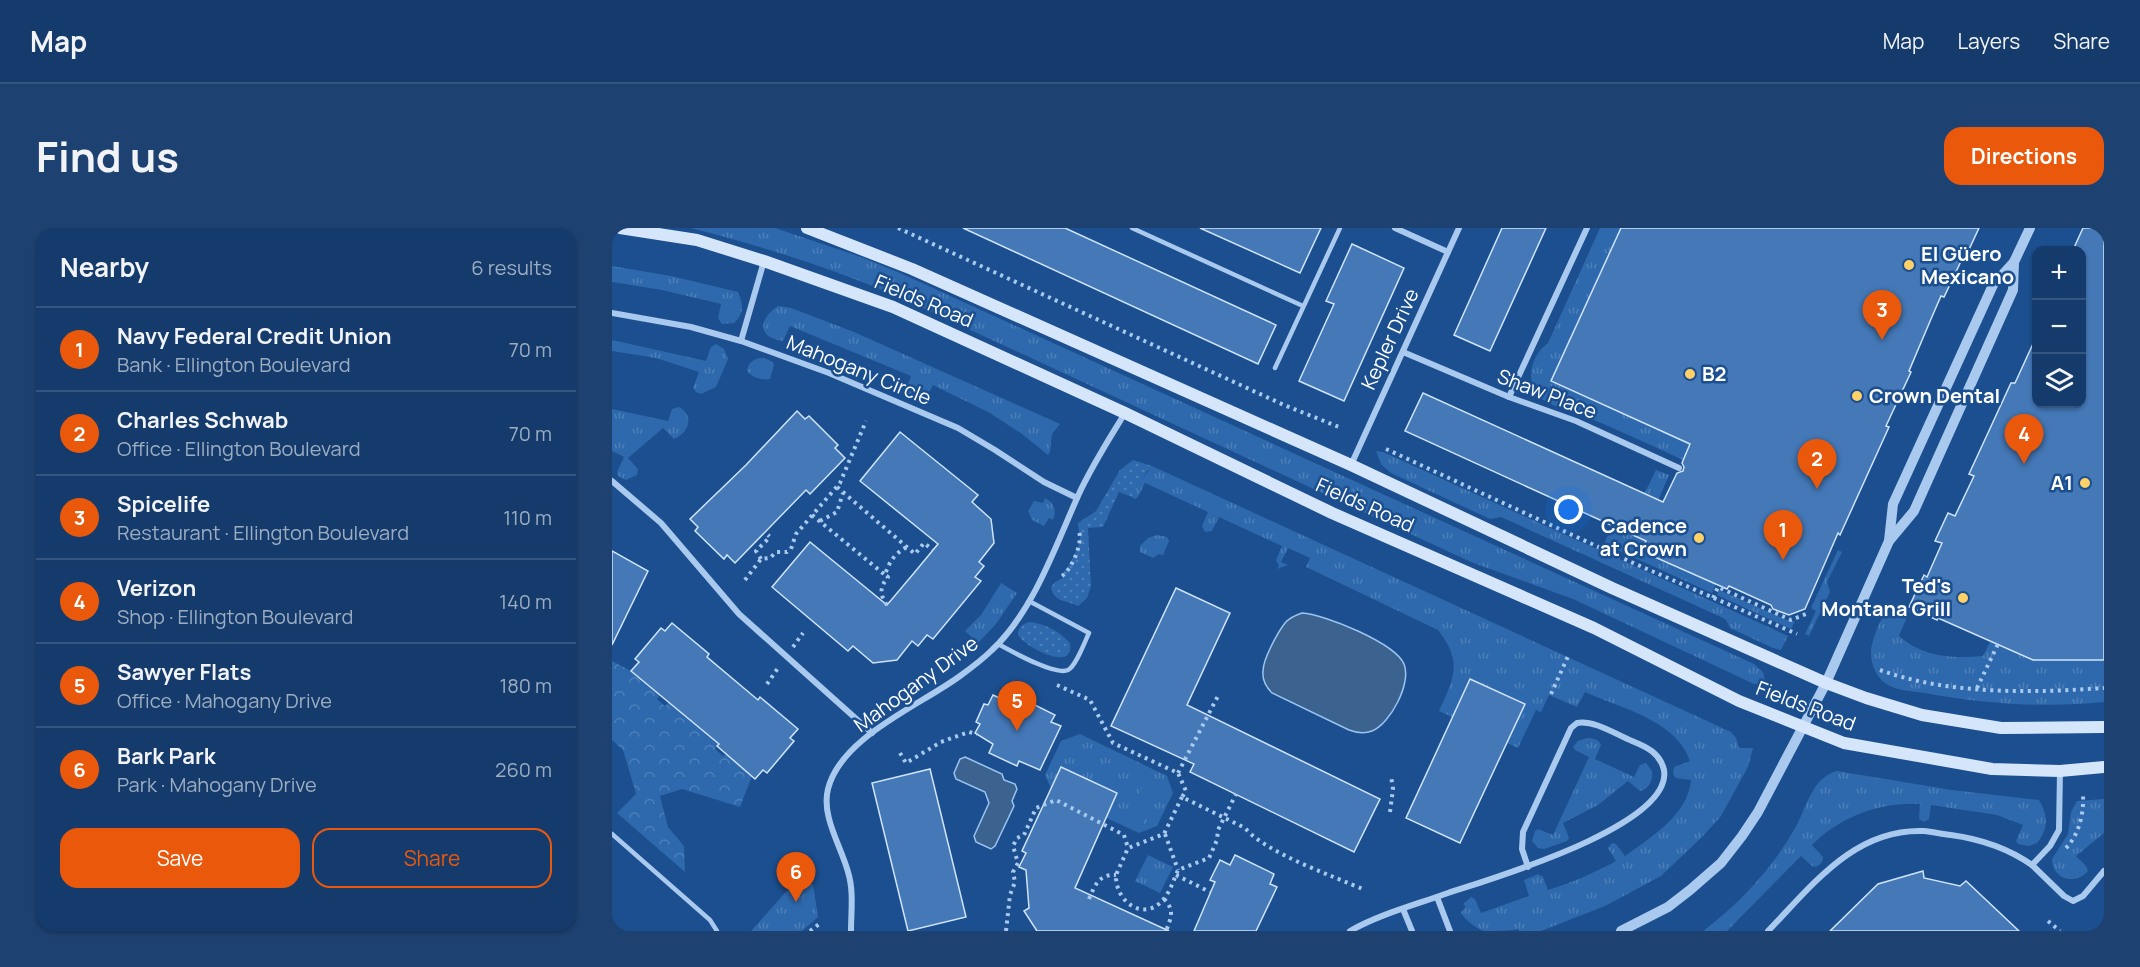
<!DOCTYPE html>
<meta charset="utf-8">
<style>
body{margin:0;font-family:Manrope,sans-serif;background:#1d4271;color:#f1f3f6}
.controls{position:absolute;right:18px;top:18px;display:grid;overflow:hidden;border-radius:12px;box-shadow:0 2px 4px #0004}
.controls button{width:54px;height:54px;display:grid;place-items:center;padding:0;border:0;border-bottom:2px solid #33557e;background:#143b6b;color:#f1f3f6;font:30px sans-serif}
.you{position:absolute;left:957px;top:282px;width:21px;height:21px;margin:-15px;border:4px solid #fff;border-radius:50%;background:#1a73e8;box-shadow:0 0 0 9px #1a73e833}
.badge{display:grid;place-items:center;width:39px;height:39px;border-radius:50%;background:#ea580c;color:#fff;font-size:20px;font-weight:700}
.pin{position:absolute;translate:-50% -50px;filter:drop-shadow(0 2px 3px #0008)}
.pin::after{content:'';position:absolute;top:32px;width:21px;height:18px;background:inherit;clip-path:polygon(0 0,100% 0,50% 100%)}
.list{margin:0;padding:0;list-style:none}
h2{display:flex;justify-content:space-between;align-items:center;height:78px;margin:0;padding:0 24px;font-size:26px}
h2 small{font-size:20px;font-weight:400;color:#9dadc1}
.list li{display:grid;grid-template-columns:39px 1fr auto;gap:18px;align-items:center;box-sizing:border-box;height:84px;padding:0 24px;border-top:2px solid #33557e}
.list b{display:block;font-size:22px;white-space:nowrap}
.list p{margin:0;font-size:20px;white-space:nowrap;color:#9dadc1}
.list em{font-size:20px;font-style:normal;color:#9dadc1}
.actions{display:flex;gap:12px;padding:18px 24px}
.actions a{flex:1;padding:14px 0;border:2px solid #ea580c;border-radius:18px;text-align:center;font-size:21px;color:#ea580c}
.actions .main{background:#ea580c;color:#fff}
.icon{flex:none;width:33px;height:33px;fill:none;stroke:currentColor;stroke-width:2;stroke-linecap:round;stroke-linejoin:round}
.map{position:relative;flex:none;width:1492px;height:703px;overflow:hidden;border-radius:18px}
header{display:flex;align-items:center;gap:36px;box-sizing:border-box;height:84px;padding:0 30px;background:#143b6b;border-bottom:2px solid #33557e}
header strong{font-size:28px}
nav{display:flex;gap:33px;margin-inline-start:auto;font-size:21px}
.intro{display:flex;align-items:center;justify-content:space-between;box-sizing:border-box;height:144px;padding:0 36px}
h1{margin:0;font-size:42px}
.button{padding:15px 27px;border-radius:18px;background:#ea580c;color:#fff;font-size:21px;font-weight:700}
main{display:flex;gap:36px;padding:0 36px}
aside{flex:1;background:#143b6b;border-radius:18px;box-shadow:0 2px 4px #0004}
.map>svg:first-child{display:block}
</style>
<header>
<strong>Map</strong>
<nav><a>Map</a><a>Layers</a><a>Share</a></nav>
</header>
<div class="intro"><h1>Find us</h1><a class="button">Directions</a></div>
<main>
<aside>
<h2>Nearby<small>6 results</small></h2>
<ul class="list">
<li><span class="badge">1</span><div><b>Navy Federal Credit Union</b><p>Bank · Ellington Boulevard</p></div><em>70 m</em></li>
<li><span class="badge">2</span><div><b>Charles Schwab</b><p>Office · Ellington Boulevard</p></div><em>70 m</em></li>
<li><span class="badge">3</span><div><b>Spicelife</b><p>Restaurant · Ellington Boulevard</p></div><em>110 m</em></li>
<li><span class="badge">4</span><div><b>Verizon</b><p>Shop · Ellington Boulevard</p></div><em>140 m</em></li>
<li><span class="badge">5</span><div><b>Sawyer Flats</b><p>Office · Mahogany Drive</p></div><em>180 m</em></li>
<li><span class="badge">6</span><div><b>Bark Park</b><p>Park · Mahogany Drive</p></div><em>260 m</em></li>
</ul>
<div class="actions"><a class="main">Save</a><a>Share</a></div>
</aside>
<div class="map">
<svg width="1492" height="703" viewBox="0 0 1492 703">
<defs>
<pattern id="grass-tufts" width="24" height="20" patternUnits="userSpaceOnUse" patternTransform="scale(1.5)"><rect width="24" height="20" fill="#2e69ad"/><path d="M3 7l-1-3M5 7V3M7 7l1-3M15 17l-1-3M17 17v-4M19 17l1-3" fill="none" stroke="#4d80b9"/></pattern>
<pattern id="forest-crowns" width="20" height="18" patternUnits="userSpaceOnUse" patternTransform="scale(1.5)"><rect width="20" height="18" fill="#2e69ad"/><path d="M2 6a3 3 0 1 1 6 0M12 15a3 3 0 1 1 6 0" fill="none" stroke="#4d80b9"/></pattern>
<pattern id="garden-dots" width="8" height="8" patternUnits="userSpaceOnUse" patternTransform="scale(1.5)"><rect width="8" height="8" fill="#2e69ad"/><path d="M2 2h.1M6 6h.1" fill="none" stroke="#4d80b9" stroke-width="1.8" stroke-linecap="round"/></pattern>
</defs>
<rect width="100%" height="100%" fill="#1b4f8f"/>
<!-- grass -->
<g fill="url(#grass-tufts)">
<path d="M79 0H163L249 29 288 45 1142 436 1151 444 1153 453 1148 456H1142L961 371 859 334 283 67C216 39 149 18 79 0Z"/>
<path d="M988 0H1009L1078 216 1071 232C1039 217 1006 202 973 188 960 182 941 180 930 171 911 155 919 127 936 115Z"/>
<path d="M0 38 59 48 126 64C131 76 133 85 122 95L110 96 106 90 109 76 50 62 0 54Z"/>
<path d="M166 78 179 80 242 104 448 196 440 206 438 224 436 227 410 206 378 185 321 157 313 172H308L297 167 294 162 299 148 178 98 171 113C145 110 146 91 166 78Z"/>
<polygon points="0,112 94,133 99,119 104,116 112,121 116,131 104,159 89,166 84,164 81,160 87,144 44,130 0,123"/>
<path d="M152 130 161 134 162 137 158 151C150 152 139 150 135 142 137 133 143 130 152 130Z"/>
<path d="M67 179C83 188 77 205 62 211L51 200 16 230 26 241 25 247 14 252 6 248 5 244 12 229 0 223V181L56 193 60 181Z"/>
<polygon points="764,223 771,224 1176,408 1169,422 1161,420 1118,400 1114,392 1109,389 889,289 878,291 779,245 769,236"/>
<path d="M540 238 1119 504 1124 510 1127 520H1141L1136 539 1109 588 1091 608 1049 648 993 678 929 703H907L906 701C901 703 876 703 871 703 865 700 851 691 849 684L854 679 851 676 859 669 863 671 869 685 917 668 912 652 926 646 931 649 936 662C959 655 982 645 1004 633L996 620 1000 615 1004 616 1013 628C1039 609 1076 587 1079 552L1064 550 1061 546 1062 539 1078 533C1065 493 1009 480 973 464L965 479 937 467 929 484 924 482 906 520 895 515 912 476 859 451 840 489 827 483C842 450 851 434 826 402L694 339 698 330 676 320 669 334 676 337 665 341 667 338 664 332 670 318 607 289 600 303 593 304 590 298 596 284 533 255 526 269 522 271 520 269 525 258Z"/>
<polygon points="1044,242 1057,247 1045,275 1050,277 1032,318 1041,322 1039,327 1104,356 1100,365 992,316 1000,298 1014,303"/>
<path d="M433 270C442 275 445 282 441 292L437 290 432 298 420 292 416 283 422 273 431 275Z"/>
<polygon points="545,307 555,309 557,313 551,327 547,326 541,330 528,324 528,318 536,310"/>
<polygon points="1226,322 1230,324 1215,354 1218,364 1197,408 1193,406 1204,383 1199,380"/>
<polygon points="389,355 405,365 384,396 366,415 353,403 369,387"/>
<polygon points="1107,362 1179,394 1183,393 1179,401 1105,367"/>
<path d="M1284 376 1298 382 1287 408C1311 429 1341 431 1371 428L1378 414 1414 429 1415 427 1434 432H1492V474C1433 480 1371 476 1313 465 1300 463 1284 463 1273 455 1265 450 1259 436 1259 427 1258 418 1266 395 1272 388 1279 382 1279 387 1284 376Z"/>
<polygon points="468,506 555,548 561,565 545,598 527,605 441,565 433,547 449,513"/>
<path d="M975 510C981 510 987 511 989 517L983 531 1022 549 1028 537 1034 535 1040 543C1041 553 1037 560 1028 563L1016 553 986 577 951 595 957 610 955 613 932 621 926 620 920 613 923 603 926 601 941 607 977 529 963 522 961 519 966 513Z"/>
<path d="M1225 543 1340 562 1427 572C1436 587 1437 601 1425 615L1417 618 1406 616 1404 613 1411 597 1385 587 1319 577 1317 591 1312 594 1307 591 1308 576C1267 574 1228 589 1200 617L1211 629 1210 634 1206 638 1201 639 1189 628 1115 703H1091C1128 675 1160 641 1183 600 1195 580 1199 550 1225 543Z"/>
<path d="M1492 571V605L1464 628 1474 638 1476 643C1463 658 1440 651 1440 631L1456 606 1459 584 1465 573Z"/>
<polygon points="536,627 561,639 548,665 523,653"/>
<polygon points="201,656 206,689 190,703 139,703 179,658"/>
</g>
<!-- forest -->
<polygon fill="url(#forest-crowns)" points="0,433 19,443 48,467 45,471 53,478 58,473 107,516 103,521 111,528 114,526 140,548 128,579 70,561 48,568 56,599 72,618 73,644 5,585 24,566 11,522 0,512"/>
<!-- garden -->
<g fill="url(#garden-dots)">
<path d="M521 232 540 238 539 240 535 243 520 269 507 264 491 299 476 300 479 358 475 370 466 378C455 372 442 375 439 359L443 354 451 350 450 346C456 341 468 318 468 310 468 305 466 300 466 295L484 283 508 242Z"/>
<path d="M419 394C435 397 447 403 458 415 463 445 414 420 406 407 406 399 411 395 419 394Z"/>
</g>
<!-- pitch -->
<polygon fill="#2e69ad" points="530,558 541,561 530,601 520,599"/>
<!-- water -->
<g fill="#3c6290" stroke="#9cc4f0" stroke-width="1.5">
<path d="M690 385C712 386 783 415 792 436 800 455 778 496 760 503 752 506 745 505 737 502L660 465C654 459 650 452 651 443 651 431 666 404 673 395 678 389 684 387 690 385Z"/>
<polygon points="353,529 390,546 392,552 403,556 405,561 400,573 402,578 383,618 379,621 364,614 362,608 377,575 373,564 344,551 342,545 348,531"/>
</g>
<!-- building -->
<g fill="#4478b7" stroke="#cfe3fa" stroke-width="1.5">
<polygon points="351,0 453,0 664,97 646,136"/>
<polygon points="588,0 709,0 688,45"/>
<polygon points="890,0 934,0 878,123 842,107"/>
<polygon points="1009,0 1367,0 1354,28 1352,27 1332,69 1329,68 1319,91 1297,143 1299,144 1274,198 1277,199 1228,307 1226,305 1193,381 1177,387 1161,381 1159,377 1117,358 1115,361 1038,327 1041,322 1032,318 1034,313 793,203 811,165 1051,274 1065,245 1071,243 1072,239 1070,235 1078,216 939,153"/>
<polygon points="1471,0 1492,0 1492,432 1421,432 1326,390 1325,392 1297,379 1312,347 1315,349 1330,315 1323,313 1336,285 1343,288 1362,248 1357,246 1399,155 1403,155 1425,107 1425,176 1470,176 1470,22 1461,22"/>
<polygon points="740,16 792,40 732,173 687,153 722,76 714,73"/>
<polygon points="185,183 193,191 197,188 226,217 223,220 233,230 198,266 194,262 123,335 115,327 112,331 83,303 86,299 78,291 134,237"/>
<polygon points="288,204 366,267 360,274 379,291 382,315 367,334 372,338 363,349 369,353 321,411 315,407 306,418 300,413 285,432 261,435 241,418 236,423 160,359 198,314 275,377 302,345 326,316 248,253"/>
<polygon points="0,323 36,343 0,417"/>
<polygon points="564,360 618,385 575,477 768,571 742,624 578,544 582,536 499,498"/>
<polygon points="60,395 97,426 95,429 146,472 148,469 186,501 178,510 182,513 155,545 151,542 143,551 105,518 107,516 19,443 27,434 23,431 49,400 53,403"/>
<polygon points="858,451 913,476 848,615 794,590"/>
<polygon points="381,467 400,476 405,468 443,487 439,494 449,498 428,542 407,533 405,538 377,525 381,516 363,505 368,496 364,494 372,476 376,477"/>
<polygon points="449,539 505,565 463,660 557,703 425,703 412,683 417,680 414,642 407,639 414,625 410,623"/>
<polygon points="318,541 354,689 296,703 260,555"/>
<polygon points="623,627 662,646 658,656 665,659 644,703 582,703 603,654 598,652 608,632 618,637"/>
<polygon points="1311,643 1312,650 1348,658 1354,653 1407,703 1218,703 1266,656"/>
</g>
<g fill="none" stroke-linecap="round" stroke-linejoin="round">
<!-- path -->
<g stroke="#a9c9ee" stroke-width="4" stroke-dasharray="3 4.5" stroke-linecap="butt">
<polyline points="286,0 672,177 727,199"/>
<polyline points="774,221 1019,334 1185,406"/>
<polyline points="225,259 303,326 312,315 321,322"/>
<polyline points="200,287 273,347"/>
<polyline points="208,293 225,284 231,265"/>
<polyline points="149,331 144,323 158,309 156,307"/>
<path d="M450 348C460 341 471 315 467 303"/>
<polyline points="133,352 149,331 158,330 164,324 175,324 179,321 184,306 228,255 254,193"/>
<polyline points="1101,370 1106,359 1179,392 1194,386"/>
<path d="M275 377C267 366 268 359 276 349L273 347C277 334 283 325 295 319"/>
<polyline points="181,419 191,405"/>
<path d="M1268 442C1337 467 1420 465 1492 460"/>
<polyline points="155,456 166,440"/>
<path d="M445 457 478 472 501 515 566 545 574 563 570 569 633 600C654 625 721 648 753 662"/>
<polyline points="1365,460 1387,414"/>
<polyline points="939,466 957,426"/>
<polyline points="288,525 294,535 329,514 357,504 365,506"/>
<polyline points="566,545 607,466"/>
<path d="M570 569 552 606 516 620 504 647C503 674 532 694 551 672 558 664 562 651 566 642L597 630 605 612 606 602 624 566"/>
<polyline points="778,584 781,561 779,548"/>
<polyline points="553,606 566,642"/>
<path d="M1454 620C1467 607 1472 585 1471 567"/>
<polyline points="564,647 598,664"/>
<path d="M477 671C483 657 487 646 504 647"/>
<path d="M552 671C563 682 559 690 554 703"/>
<polyline points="1436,693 1448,703"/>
<polyline points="198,703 210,694"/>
<polyline points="394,703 398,667 403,654 401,644 406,635 401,618 405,610 412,607 424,580 444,572 512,607 516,620"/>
</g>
<!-- service -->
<g stroke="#a9c9ee" stroke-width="4.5">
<polyline points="520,0 691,78"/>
<polyline points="663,140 728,0"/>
<path d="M386 416C399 423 443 448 456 442 464 438 473 413 477 405L417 373"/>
<polyline points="0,606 98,692 105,703"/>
</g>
<!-- minor -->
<g stroke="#a9c9ee" stroke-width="6">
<polyline points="783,0 836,24"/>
<polyline points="0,85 79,99 129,113 217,145 346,200 383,222 432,254 465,270"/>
<polyline points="129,113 152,33"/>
<polyline points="791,124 897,169 964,193 1067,240"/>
<polyline points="897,169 975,0"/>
<polyline points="739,237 847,0"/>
<polyline points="0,253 49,295 127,386 260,505"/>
<polyline points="1448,543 1447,602 1438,618 1420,637 1452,668 1461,673 1471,668 1492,643"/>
<polyline points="825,669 838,703"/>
<polyline points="791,681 800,703"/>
<path d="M239 703C239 684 242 663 236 644 229 618 209 588 216 561 229 509 307 478 348 448 359 440 370 432 380 422 421 384 443 319 466 268 479 239 496 213 513 185"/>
<path d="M738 703C768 686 803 677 836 665 878 651 1061 598 1052 542 1048 525 1035 519 1020 513 1003 506 983 492 965 495L959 500 911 604 910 621 916 639"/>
<path d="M1156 703C1200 658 1242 600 1312 603 1321 604 1330 606 1339 607 1368 611 1397 621 1420 637"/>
</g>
<!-- tertiary -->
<g stroke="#a9c9ee" stroke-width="10">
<polyline points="1277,313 1281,276 1381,57 1402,34 1418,0"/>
<polyline points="1009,703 1056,679 1078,662 1109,635 1130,608 1146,584 1214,455 1277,313 1302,283 1401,62 1402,34"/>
</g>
<!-- secondary -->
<g stroke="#d6e6fa" stroke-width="12">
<polyline points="8,0 85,12 152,33 281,79 513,185 720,285 982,400 1127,473 1232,515 1380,541 1448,543 1492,539"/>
<polyline points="195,0 300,41 739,237 1000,360 1214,455 1254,470 1310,487 1389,500 1492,499"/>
</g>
</g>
<!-- markers -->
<g fill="#ffd166" stroke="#1b4f8f" stroke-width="2">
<circle cx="1297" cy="37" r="6"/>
<circle cx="1078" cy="146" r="6"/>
<circle cx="1245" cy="168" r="6"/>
<circle cx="1473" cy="255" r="6"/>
<circle cx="1087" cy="310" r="6"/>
<circle cx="1351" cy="370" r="6"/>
</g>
<g text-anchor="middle" stroke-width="5" stroke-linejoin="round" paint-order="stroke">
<!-- poi labels -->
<g font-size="20" font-weight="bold" fill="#fff" stroke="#1b4f8f" text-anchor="start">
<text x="1309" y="33">El Güero<tspan x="1309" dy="23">Mexicano</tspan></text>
<text x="1090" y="153">B2</text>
<text x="1257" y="175">Crown Dental</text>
<text x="1461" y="262" text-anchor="end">A1</text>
<text x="1075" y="305" text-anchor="end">Cadence<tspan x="1075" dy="23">at Crown</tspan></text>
<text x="1339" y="365" text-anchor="end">Ted's<tspan x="1339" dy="23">Montana Grill</tspan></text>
</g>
<!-- street labels -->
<g font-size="20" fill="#fff" stroke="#1b4f8f">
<text transform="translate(312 73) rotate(23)" y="7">Fields Road</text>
<text transform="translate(778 111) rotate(-65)" y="7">Kepler Drive</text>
<text transform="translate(247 142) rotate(22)" y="7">Mahogany Circle</text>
<text transform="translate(935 166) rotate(21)" y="7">Shaw Place</text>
<text transform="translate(753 277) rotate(24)" y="7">Fields Road</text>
<text transform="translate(304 456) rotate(-36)" y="7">Mahogany Drive</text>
<text transform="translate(1194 478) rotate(21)" y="7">Fields Road</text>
</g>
</g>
</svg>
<div class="controls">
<button>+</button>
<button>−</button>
<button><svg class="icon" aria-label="layers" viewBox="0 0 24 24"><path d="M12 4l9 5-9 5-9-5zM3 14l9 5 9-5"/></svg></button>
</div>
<div class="you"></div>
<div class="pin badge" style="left:1171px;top:332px">1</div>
<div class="pin badge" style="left:1205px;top:261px">2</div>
<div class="pin badge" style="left:1270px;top:112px">3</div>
<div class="pin badge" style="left:1412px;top:236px">4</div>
<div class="pin badge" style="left:405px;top:503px">5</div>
<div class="pin badge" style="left:184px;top:674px">6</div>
</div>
</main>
